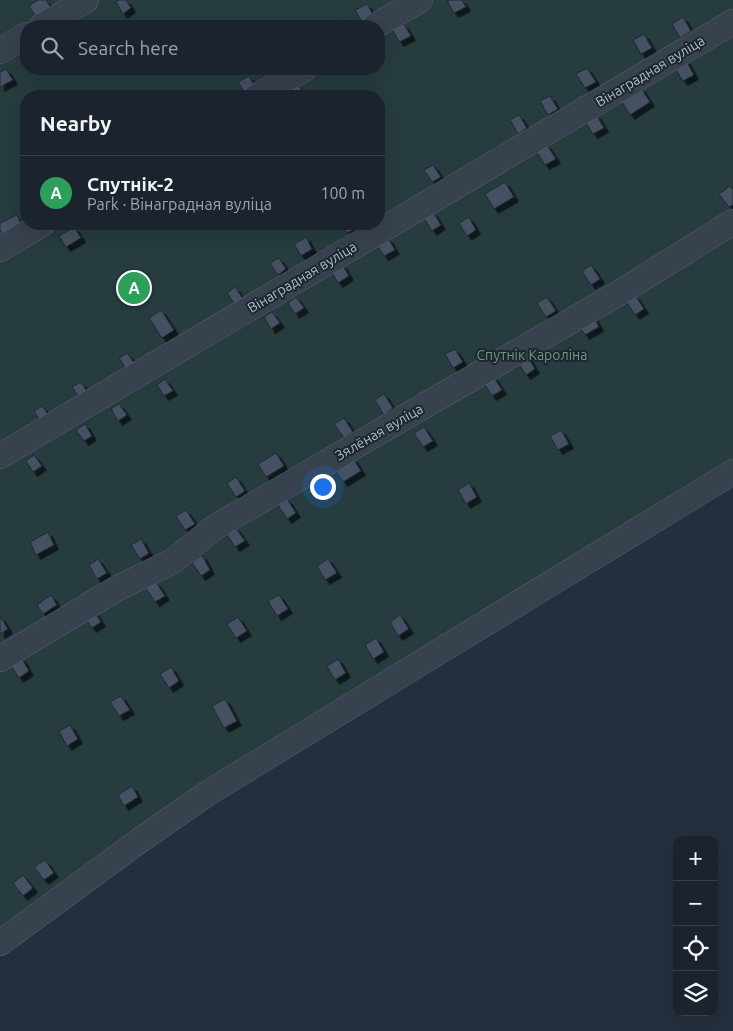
<!DOCTYPE html>
<meta charset="utf-8">
<style>
body{margin:0;font-family:Ubuntu,sans-serif;background:#282f3a;color:#f1f3f6}
.controls{position:absolute;right:15px;bottom:15px;display:grid;overflow:hidden;border-radius:10px;box-shadow:0 5px 20px #0002}
.controls button{width:45px;height:45px;display:grid;place-items:center;padding:0;border:0;border-bottom:1px solid #39404a;background:#1b232e;color:#f1f3f6;font:25px sans-serif}
.you{position:absolute;left:322px;top:486px;width:18px;height:18px;margin:-12px;border:4px solid #fff;border-radius:50%;background:#1a73e8;box-shadow:0 0 0 8px #1a73e833}
.badge{display:grid;place-items:center;width:32px;height:32px;border-radius:50%;background:#1a73e8;color:#fff;font-size:16px;font-weight:700}
.pin{position:absolute;translate:-50% -50%;border:2px solid #fff;box-shadow:0 1px 5px #0006}
.list{margin:0;padding:0;list-style:none}
h2{display:flex;justify-content:space-between;align-items:center;height:65px;margin:0;padding:0 20px;font-size:21px}
h2 small{font-size:16px;font-weight:400;color:#a0a4aa}
.list li{display:grid;grid-template-columns:32px 1fr auto;gap:15px;align-items:center;box-sizing:border-box;height:75px;padding:0 20px;border-top:1px solid #39404a}
.list b{display:block;font-size:19px;white-space:nowrap}
.list p{margin:0;font-size:16px;white-space:nowrap;color:#a0a4aa}
.list em{font-size:16px;font-style:normal;color:#a0a4aa}
.icon{flex:none;width:28px;height:28px;fill:none;stroke:currentColor;stroke-width:2;stroke-linecap:round;stroke-linejoin:round}
.map{position:relative;flex:none;width:733px;height:1031px;overflow:hidden}
.search{position:absolute;background:#1b232e;box-shadow:0 5px 20px #0002;left:20px;top:20px;width:365px;height:55px;display:flex;align-items:center;gap:12px;box-sizing:border-box;padding:0 18px;border-radius:20px;color:#a0a4aa;font-size:19px}
.panel{position:absolute;background:#1b232e;box-shadow:0 5px 20px #0002;left:20px;top:90px;width:365px;height:140px;border-radius:20px}
.map>svg:first-child{display:block}
</style>
<div class="map">
<svg width="733" height="1031" viewBox="0 0 733 1031">
<defs>
<filter id="shadow"><feDropShadow dx="4.5" dy="4.5" stdDeviation="0" flood-color="#0009"/></filter>
</defs>
<rect width="100%" height="100%" fill="#242f3e"/>
<!-- green -->
<path fill="#263c3f" fill-rule="evenodd" d="M0 0H733V466L0 932ZM26 26H379V69H26ZM26 96H379V224H26Z"/>
<!-- building -->
<g fill="#455162" stroke="#1f2835" filter="url(#shadow)">
<polygon points="38,0 46,0 51,8 36,17 29,6"/>
<polygon points="119,0 126,0 131,8 123,14 116,2"/>
<polygon points="449,0 462,0 466,7 454,13 447,1"/>
<polygon points="367,4 374,16 362,22 355,10"/>
<polygon points="683,17 691,31 680,38 672,24"/>
<polygon points="340,18 345,26 333,26 331,24"/>
<polygon points="404,24 411,36 399,42 393,30"/>
<polygon points="644,34 652,48 641,54 633,40"/>
<polygon points="686,60 694,75 683,81 674,67"/>
<polygon points="587,68 596,82 585,88 576,74"/>
<polygon points="6,69 13,80 0,87 0,72"/>
<polygon points="249,76 258,91 247,96 238,82"/>
<polygon points="298,85 305,96 291,96 288,92"/>
<polygon points="641,88 650,102 630,115 621,100"/>
<polygon points="550,96 558,109 548,115 540,101"/>
<polygon points="596,114 604,128 593,134 584,120"/>
<polygon points="519,115 527,128 518,134 510,120"/>
<polygon points="547,145 556,159 545,165 536,151"/>
<polygon points="433,165 441,177 432,182 424,170"/>
<polygon points="505,182 514,197 494,209 485,194"/>
<polygon points="730,186 733,190 733,205 729,207 719,194"/>
<polygon points="433,212 441,225 432,231 424,218"/>
<polygon points="17,215 25,233 6,242 0,230 0,223"/>
<polygon points="469,217 476,230 467,236 459,223"/>
<polygon points="342,224 355,224 357,228 347,233"/>
<polygon points="74,227 81,238 66,247 59,236"/>
<polygon points="306,237 312,249 301,256 294,244"/>
<polygon points="388,238 395,250 384,256 377,245"/>
<polygon points="279,258 286,269 278,275 270,263"/>
<polygon points="342,264 349,276 338,283 331,271"/>
<polygon points="591,265 600,279 591,285 582,271"/>
<polygon points="235,287 243,299 235,304 227,293"/>
<polygon points="635,295 644,309 635,315 626,301"/>
<polygon points="296,297 304,308 295,314 288,303"/>
<polygon points="547,297 556,311 546,317 537,303"/>
<polygon points="161,310 174,330 162,338 149,318"/>
<polygon points="272,312 280,323 271,329 264,317"/>
<polygon points="594,317 599,327 585,335 579,326"/>
<polygon points="455,349 463,362 453,368 445,354"/>
<polygon points="127,353 135,364 127,370 119,358"/>
<polygon points="527,355 535,369 526,375 517,361"/>
<polygon points="493,376 502,390 492,396 483,382"/>
<polygon points="165,379 173,391 164,396 157,385"/>
<polygon points="81,382 88,393 80,399 72,387"/>
<polygon points="384,394 393,408 384,415 375,400"/>
<polygon points="119,404 127,415 118,421 111,409"/>
<polygon points="42,406 50,417 42,423 34,411"/>
<polygon points="344,418 353,432 344,438 334,424"/>
<polygon points="85,424 92,436 84,441 76,430"/>
<polygon points="424,427 433,441 423,447 414,433"/>
<polygon points="561,430 569,444 558,450 550,436"/>
<polygon points="276,453 284,466 266,477 258,464"/>
<polygon points="34,455 42,466 33,472 26,461"/>
<polygon points="353,458 361,471 343,482 335,469"/>
<polygon points="236,477 245,491 236,497 227,483"/>
<polygon points="469,483 477,497 466,504 458,490"/>
<polygon points="287,499 296,513 287,519 278,505"/>
<polygon points="186,510 195,524 185,530 176,516"/>
<polygon points="235,527 245,541 235,547 226,533"/>
<polygon points="48,532 54,545 36,555 30,542"/>
<polygon points="141,539 149,553 140,559 131,545"/>
<polygon points="202,555 210,570 201,576 192,562"/>
<polygon points="98,559 107,573 97,579 89,565"/>
<polygon points="328,559 337,573 325,580 317,566"/>
<polygon points="156,582 165,596 155,602 146,588"/>
<polygon points="51,595 57,605 43,614 37,605"/>
<polygon points="279,595 288,609 277,616 268,601"/>
<polygon points="92,608 101,622 92,628 83,614"/>
<polygon points="400,615 409,629 398,636 390,622"/>
<polygon points="0,616 8,629 0,634"/>
<polygon points="238,617 247,631 236,638 227,624"/>
<polygon points="376,638 384,652 373,659 365,645"/>
<polygon points="21,657 29,671 19,678 10,664"/>
<polygon points="338,659 346,673 335,680 327,666"/>
<polygon points="171,667 179,681 169,688 160,674"/>
<polygon points="121,696 130,710 119,716 110,702"/>
<polygon points="225,699 237,721 224,728 212,706"/>
<polygon points="70,725 78,739 67,746 59,731"/>
<polygon points="132,786 138,797 124,806 118,795"/>
<polygon points="45,860 54,873 44,880 34,867"/>
<polygon points="23,875 33,888 23,896 13,883"/>
</g>
<g fill="none" stroke-linecap="round" stroke-linejoin="round">
<defs>
<g id="minor">
<polyline points="42,26 86,0"/>
<polyline points="375,26 420,0"/>
<polyline points="0,51 26,35"/>
<polyline points="257,96 304,69"/>
<polyline points="0,249 42,224"/>
<polyline points="0,456 733,22"/>
<polyline points="0,659 116,589 173,561 215,527 619,293 733,222"/>
<polyline points="0,943 139,841 208,793 733,472"/>
</g>
</defs>
<!-- minor casing -->
<use href="#minor" stroke="#565f6c" stroke-width="26"/>
<!-- minor -->
<use href="#minor" stroke="#38414e" stroke-width="25"/>
</g>
<g text-anchor="middle" stroke-width="4" stroke-linejoin="round" paint-order="stroke">
<!-- street labels -->
<g font-size="14" fill="#b4bcc9" stroke="#1d2633">
<text transform="translate(650 71) rotate(-31)" y="5">Вінаградная вуліца</text>
<text transform="translate(302 277) rotate(-31)" y="5">Вінаградная вуліца</text>
<text transform="translate(379 432) rotate(-30)" y="5">Зялёная вуліца</text>
</g>
<!-- park labels -->
<g font-size="14" fill="#6b9a76" stroke="#1d2633">
<text x="532" y="360">Спутнік Кароліна</text>
</g>
</g>
</svg>
<div class="controls">
<button>+</button>
<button>−</button>
<button><svg class="icon" aria-label="locate" viewBox="0 0 24 24"><circle cx="12" cy="12" r="6"/><path d="M12 2v4M12 18v4M2 12h4M18 12h4"/></svg></button>
<button><svg class="icon" aria-label="layers" viewBox="0 0 24 24"><path d="M12 4l9 5-9 5-9-5zM3 14l9 5 9-5"/></svg></button>
</div>
<div class="you"></div>
<div class="pin badge" style="left:134px;top:288px;background:#2e9e5b">A</div>
<div class="search"><svg class="icon" aria-label="search" viewBox="0 0 24 24"><circle cx="10" cy="10" r="6"/><path d="M15 15l6 6"/></svg>Search here</div>
<section class="panel">
<h2>Nearby<small></small></h2>
<ul class="list">
<li><span class="badge" style="background:#2e9e5b">A</span><div><b>Спутнік-2</b><p>Park · Вінаградная вуліца</p></div><em>100 m</em></li>
</ul>
</section>
</div>
